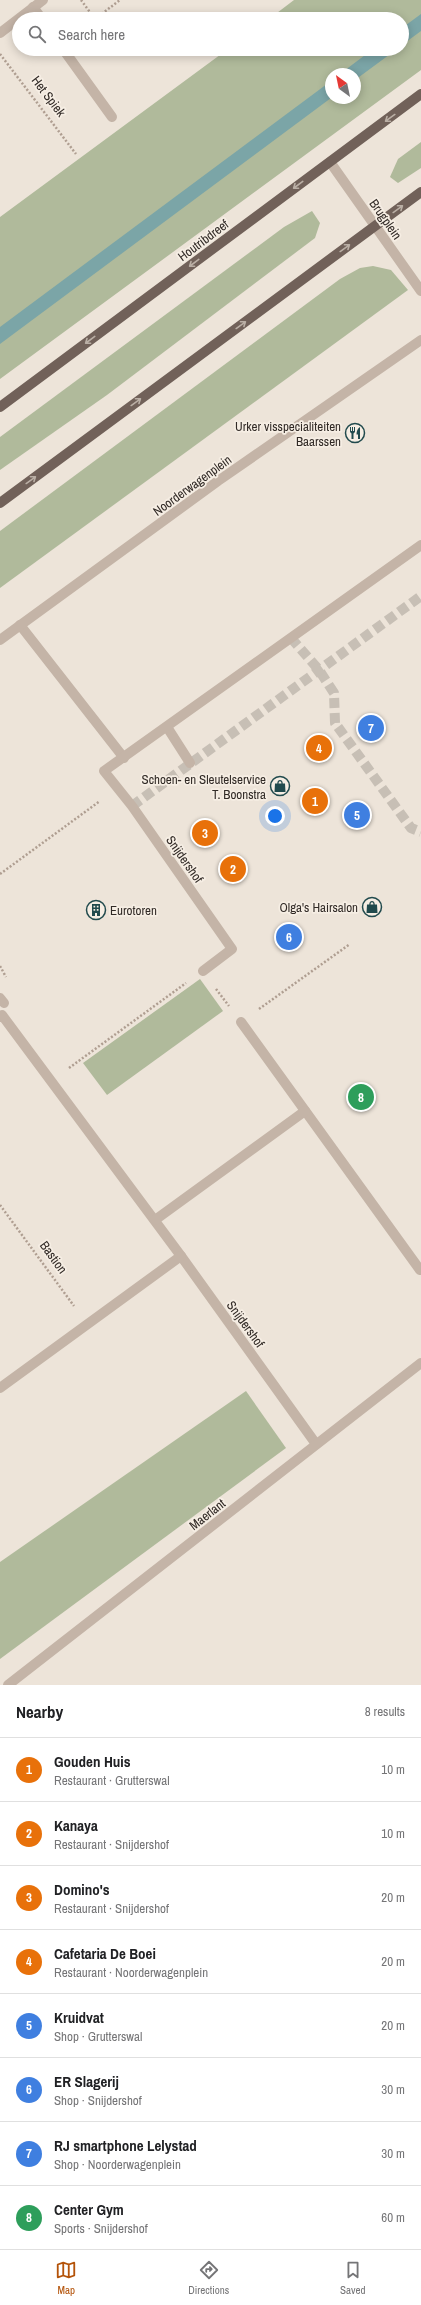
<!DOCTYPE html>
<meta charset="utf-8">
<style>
body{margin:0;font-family:"Archivo Narrow",sans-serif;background:#f2f2f2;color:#202124}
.compass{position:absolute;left:325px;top:68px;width:36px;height:36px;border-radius:50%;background:#fff;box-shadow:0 2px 10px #0003;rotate:327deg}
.you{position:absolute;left:275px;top:816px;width:14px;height:14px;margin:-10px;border:3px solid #fff;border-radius:50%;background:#1a73e8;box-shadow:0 0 0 6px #1a73e833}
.badge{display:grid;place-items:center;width:26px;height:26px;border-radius:50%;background:#b45309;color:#fff;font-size:13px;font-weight:700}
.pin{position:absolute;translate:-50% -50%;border:2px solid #fff;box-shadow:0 1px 4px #0006}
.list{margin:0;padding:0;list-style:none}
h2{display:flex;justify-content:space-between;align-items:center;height:52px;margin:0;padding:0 16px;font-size:17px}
h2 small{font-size:13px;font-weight:400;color:#757577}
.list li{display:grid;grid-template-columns:26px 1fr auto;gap:12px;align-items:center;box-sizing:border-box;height:64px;padding:0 16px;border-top:1px solid #e0e0e0}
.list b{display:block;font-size:15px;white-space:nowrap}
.list p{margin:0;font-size:13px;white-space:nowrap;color:#757577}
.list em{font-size:13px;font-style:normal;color:#757577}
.icon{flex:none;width:22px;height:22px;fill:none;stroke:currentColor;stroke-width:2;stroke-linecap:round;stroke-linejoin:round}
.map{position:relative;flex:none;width:421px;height:1685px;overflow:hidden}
.search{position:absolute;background:#fff;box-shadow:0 2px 10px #0003;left:12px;right:12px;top:12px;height:44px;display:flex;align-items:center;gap:10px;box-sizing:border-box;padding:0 14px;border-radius:22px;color:#757577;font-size:15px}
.sheet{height:564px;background:#fff}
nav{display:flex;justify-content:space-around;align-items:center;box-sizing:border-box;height:56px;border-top:1px solid #e0e0e0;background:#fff;font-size:11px;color:#757577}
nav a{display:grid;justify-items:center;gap:2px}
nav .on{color:#b45309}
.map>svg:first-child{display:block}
</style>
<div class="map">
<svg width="421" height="1685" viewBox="0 0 421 1685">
<rect width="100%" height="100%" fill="#ede4d9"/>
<!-- green -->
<g fill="#b0ba9b" fill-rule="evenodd">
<path d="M294 0H421V70L0 379V217L228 49H402V19H269ZM331 74H355V98H331Z"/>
<polygon points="421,142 421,168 398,183 390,177 398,159"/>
<polygon points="312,211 320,223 315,238 107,395 0,470 0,437 284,227"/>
<polygon points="373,266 391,270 408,290 0,588 0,531 340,279 360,268"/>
<polygon points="200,979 223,1011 107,1095 83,1063"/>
<polygon points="246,1391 286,1448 0,1659 0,1562"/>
</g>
<!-- water -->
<g fill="#7ba5a7">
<polygon points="421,14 421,31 402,45 402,28"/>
<polygon points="373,49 397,49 355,80 355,74 340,74"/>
<polygon points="331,81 331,98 0,344 0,327"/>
</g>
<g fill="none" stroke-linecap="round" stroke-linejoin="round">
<!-- minor-tunnel -->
<g stroke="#c7bfb5" stroke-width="10" stroke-dasharray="10 5" stroke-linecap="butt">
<polyline points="291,638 319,670 334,693 335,723 411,828 421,832"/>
<polyline points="132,806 421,596"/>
</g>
<!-- path -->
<g stroke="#af9e91" stroke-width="2.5" stroke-dasharray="2 2" stroke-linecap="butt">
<polyline points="81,0 95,19 120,0"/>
<polyline points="0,54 76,154"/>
<polyline points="0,874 100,801"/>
<polyline points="0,966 6,977"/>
<polyline points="216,989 229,1006"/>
<polyline points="259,1009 350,944"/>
<polyline points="69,1068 186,983"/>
<polyline points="0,1205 74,1306"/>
</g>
<!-- minor -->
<g stroke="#c4b4a7" stroke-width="10">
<polyline points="33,7 42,19"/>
<polyline points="0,33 43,0"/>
<polyline points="63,49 112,117"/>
<polyline points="330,162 421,291"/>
<polyline points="20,625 124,758"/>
<polyline points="0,640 218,481 421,340"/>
<polyline points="167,727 190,763"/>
<polyline points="203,971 232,949 132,806 104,771 421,545"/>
<polyline points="0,998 4,1003"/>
<polyline points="0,1017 2,1015 181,1256 316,1444"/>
<polyline points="241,1022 420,1270"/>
<polyline points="155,1220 305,1111"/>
<polyline points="0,1388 181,1256"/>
<polyline points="8,1685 421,1363"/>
</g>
<!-- major -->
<g stroke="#716159" stroke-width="10">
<polyline points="0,407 421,94"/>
<polyline points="0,503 421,192"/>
</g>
</g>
<!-- one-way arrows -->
<defs><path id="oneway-shaft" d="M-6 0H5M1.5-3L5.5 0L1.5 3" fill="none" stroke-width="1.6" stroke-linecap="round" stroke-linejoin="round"/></defs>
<g stroke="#baafa5">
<use href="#oneway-shaft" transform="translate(390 118) rotate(144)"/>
<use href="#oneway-shaft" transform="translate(298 185) rotate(143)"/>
<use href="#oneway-shaft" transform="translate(398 209) rotate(-36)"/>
<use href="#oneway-shaft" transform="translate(345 248) rotate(-36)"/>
<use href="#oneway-shaft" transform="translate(194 263) rotate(143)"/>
<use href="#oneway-shaft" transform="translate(241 325) rotate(-36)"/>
<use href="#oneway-shaft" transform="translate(90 340) rotate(143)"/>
<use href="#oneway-shaft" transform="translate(136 402) rotate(-36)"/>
<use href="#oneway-shaft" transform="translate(31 480) rotate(-36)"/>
</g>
<!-- icons -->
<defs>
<symbol id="restaurant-ring" viewBox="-11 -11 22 22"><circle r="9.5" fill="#f6eee4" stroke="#214a4d" stroke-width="1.5"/><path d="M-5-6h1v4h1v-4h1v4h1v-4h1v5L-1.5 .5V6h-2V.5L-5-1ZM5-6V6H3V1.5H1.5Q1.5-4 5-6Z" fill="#214a4d"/></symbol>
<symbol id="shop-ring" viewBox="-11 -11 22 22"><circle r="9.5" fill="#f6eee4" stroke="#214a4d" stroke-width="1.5"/><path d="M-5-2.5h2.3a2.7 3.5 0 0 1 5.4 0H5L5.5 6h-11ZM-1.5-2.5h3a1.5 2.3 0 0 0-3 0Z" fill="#214a4d"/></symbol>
<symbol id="building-ring" viewBox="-11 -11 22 22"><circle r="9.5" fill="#f6eee4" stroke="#214a4d" stroke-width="1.5"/><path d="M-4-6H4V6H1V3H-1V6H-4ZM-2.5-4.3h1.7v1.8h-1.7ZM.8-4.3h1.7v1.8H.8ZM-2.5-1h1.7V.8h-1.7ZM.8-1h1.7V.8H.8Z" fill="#214a4d"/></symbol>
</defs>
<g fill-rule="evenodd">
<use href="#restaurant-ring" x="344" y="422" width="22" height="22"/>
<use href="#shop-ring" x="269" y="775" width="22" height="22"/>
<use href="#shop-ring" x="361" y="896" width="22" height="22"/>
<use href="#building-ring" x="85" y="899" width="22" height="22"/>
</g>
<g text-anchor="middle" stroke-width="3.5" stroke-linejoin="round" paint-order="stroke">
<!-- street labels -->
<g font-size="13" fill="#312a26" stroke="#f6eee4">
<text transform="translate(49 96) rotate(53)" y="5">Het Spiek</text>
<text transform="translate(386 219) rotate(55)" y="5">Brugplein</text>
<text transform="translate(203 240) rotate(-37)" y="5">Houtribdreef</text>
<text transform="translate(192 485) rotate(-36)" y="5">Noorderwagenplein</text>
<text transform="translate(185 859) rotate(55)" y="5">Snijdershof</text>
<text transform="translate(54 1257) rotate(54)" y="5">Bastion</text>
<text transform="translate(246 1324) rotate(54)" y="5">Snijdershof</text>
<text transform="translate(207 1514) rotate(-38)" y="5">Maerlant</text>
</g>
<!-- poi labels -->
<g font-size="13" fill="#312a26" stroke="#f6eee4" text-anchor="end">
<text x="341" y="431">Urker visspecialiteiten<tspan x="341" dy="15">Baarssen</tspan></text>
<text x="266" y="784">Schoen- en Sleutelservice<tspan x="266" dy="15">T. Boonstra</tspan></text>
<text x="358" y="912">Olga's Hairsalon</text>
<text x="110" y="915" text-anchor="start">Eurotoren</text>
</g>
</g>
</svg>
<svg class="compass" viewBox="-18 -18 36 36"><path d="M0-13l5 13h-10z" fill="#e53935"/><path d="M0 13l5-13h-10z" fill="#757577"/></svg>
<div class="you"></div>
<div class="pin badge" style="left:315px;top:801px;background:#e8710a">1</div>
<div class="pin badge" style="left:233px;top:869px;background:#e8710a">2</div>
<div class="pin badge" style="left:205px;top:833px;background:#e8710a">3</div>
<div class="pin badge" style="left:319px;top:748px;background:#e8710a">4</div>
<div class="pin badge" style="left:357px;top:815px;background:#3f7fe0">5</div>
<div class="pin badge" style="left:289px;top:937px;background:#3f7fe0">6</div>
<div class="pin badge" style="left:371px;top:728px;background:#3f7fe0">7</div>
<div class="pin badge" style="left:361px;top:1097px;background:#2e9e5b">8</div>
<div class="search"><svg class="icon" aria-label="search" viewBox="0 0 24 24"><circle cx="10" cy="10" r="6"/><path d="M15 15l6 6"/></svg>Search here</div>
</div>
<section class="sheet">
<h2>Nearby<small>8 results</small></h2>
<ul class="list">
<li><span class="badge" style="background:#e8710a">1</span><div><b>Gouden Huis</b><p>Restaurant · Grutterswal</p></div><em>10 m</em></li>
<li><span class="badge" style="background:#e8710a">2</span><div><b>Kanaya</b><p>Restaurant · Snijdershof</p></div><em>10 m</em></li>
<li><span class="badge" style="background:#e8710a">3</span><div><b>Domino's</b><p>Restaurant · Snijdershof</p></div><em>20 m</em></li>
<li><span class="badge" style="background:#e8710a">4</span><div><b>Cafetaria De Boei</b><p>Restaurant · Noorderwagenplein</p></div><em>20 m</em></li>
<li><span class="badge" style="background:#3f7fe0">5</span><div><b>Kruidvat</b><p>Shop · Grutterswal</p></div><em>20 m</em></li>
<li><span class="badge" style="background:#3f7fe0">6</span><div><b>ER Slagerij</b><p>Shop · Snijdershof</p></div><em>30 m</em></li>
<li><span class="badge" style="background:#3f7fe0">7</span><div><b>RJ smartphone Lelystad</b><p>Shop · Noorderwagenplein</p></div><em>30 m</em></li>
<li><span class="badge" style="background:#2e9e5b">8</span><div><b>Center Gym</b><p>Sports · Snijdershof</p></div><em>60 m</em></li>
</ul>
</section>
<nav>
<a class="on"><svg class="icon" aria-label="map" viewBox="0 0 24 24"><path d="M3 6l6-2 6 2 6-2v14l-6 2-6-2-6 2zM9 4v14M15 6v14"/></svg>Map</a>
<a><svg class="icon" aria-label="directions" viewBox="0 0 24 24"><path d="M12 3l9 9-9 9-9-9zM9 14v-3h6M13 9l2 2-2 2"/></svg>Directions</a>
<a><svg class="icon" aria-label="saved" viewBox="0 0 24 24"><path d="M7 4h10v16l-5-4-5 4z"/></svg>Saved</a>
</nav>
